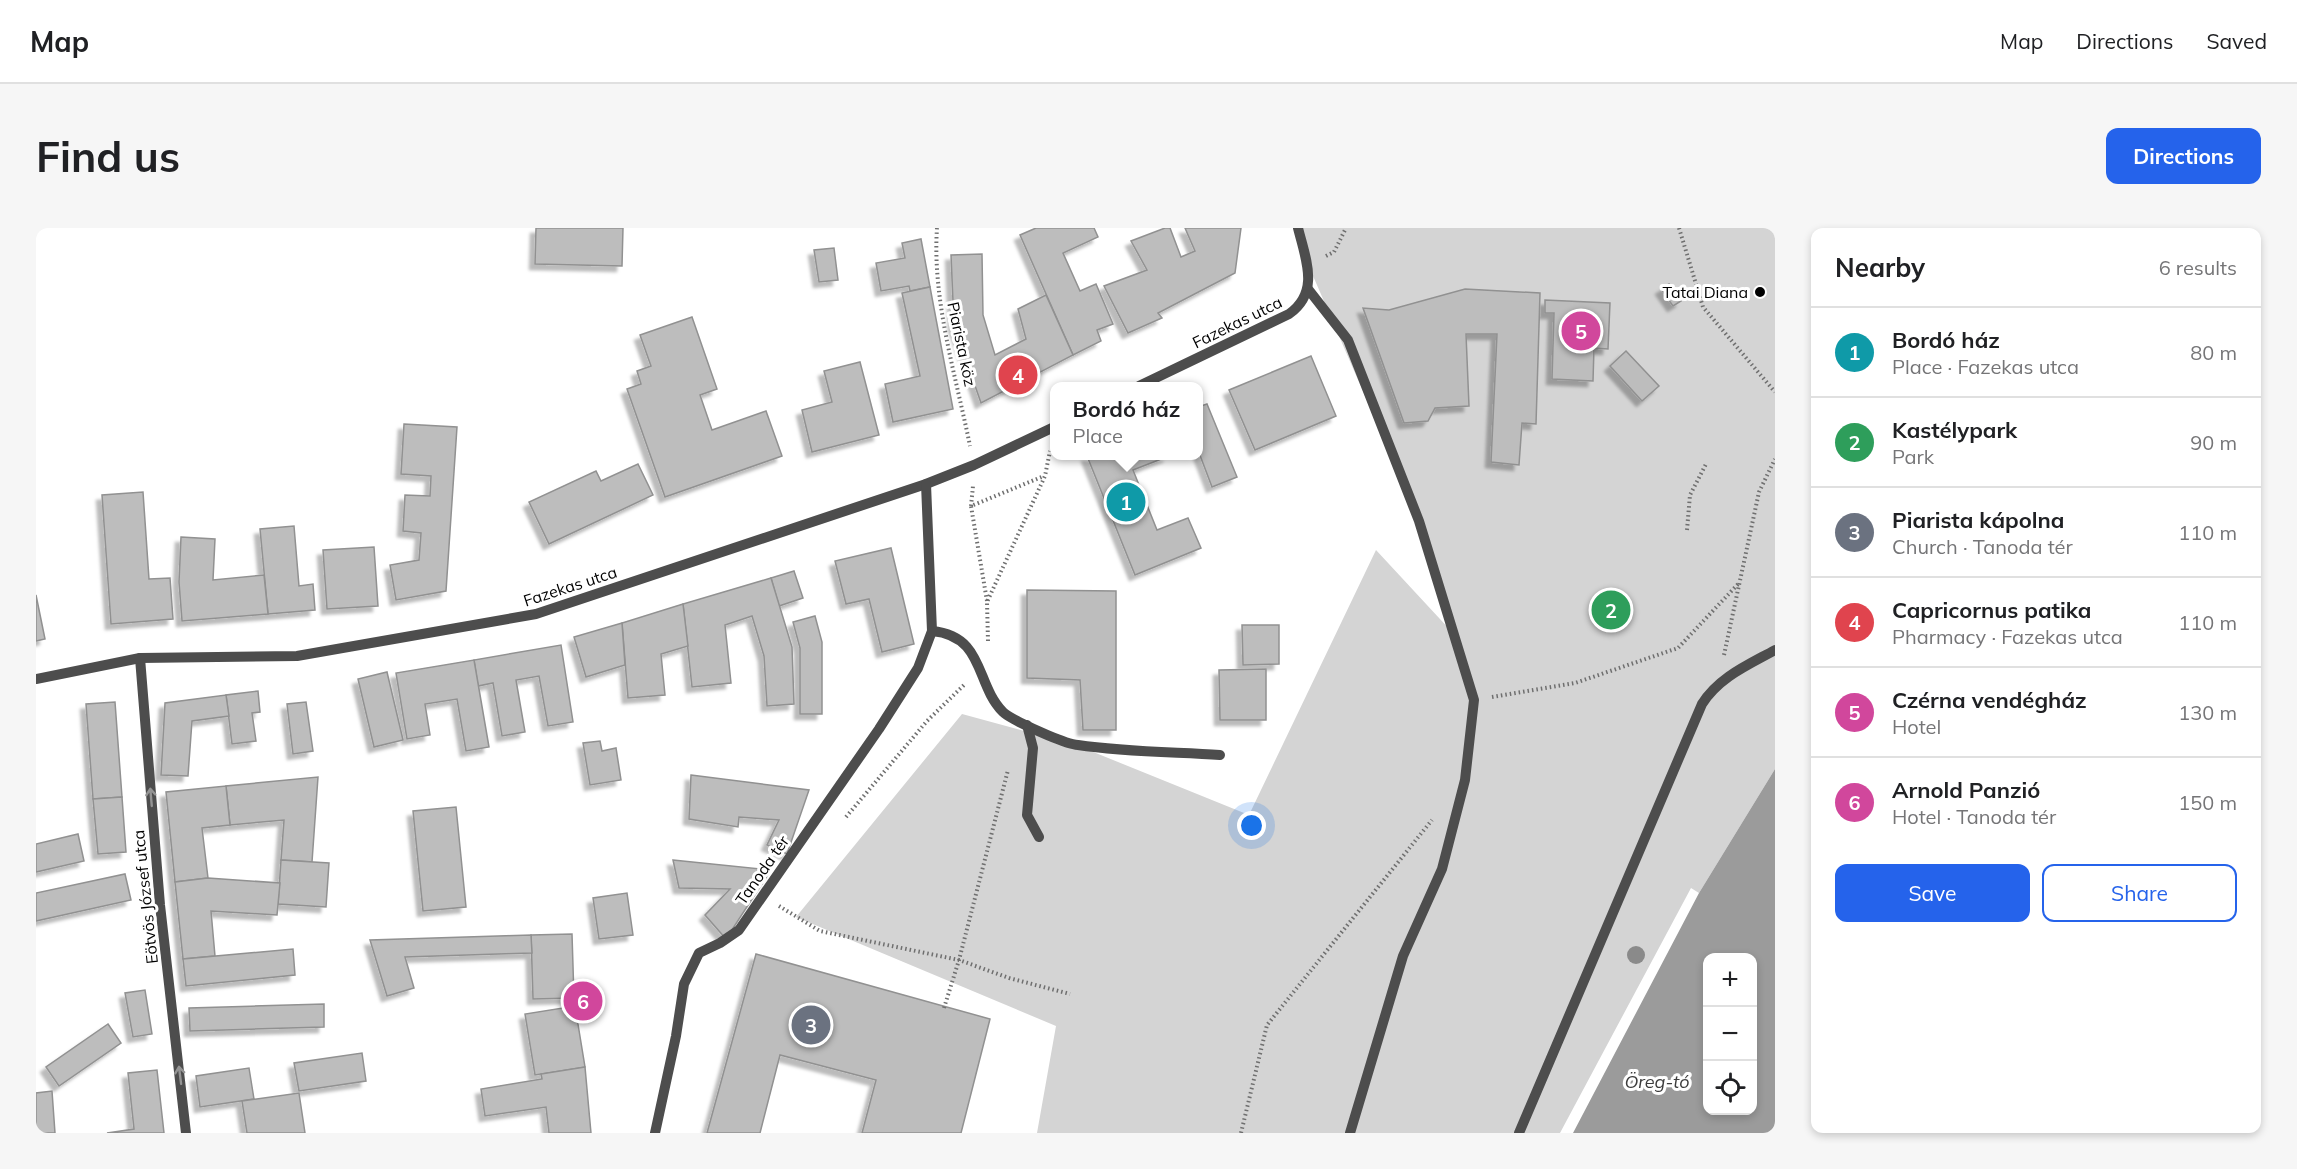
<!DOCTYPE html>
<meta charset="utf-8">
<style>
body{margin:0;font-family:Mulish,sans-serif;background:#f6f6f6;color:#202124}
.controls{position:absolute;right:18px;bottom:18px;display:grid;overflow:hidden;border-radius:12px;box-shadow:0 3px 9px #0003}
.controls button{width:54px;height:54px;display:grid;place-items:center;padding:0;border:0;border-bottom:2px solid #e0e0e0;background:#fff;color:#202124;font:30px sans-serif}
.you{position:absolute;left:1216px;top:598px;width:21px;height:21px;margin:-15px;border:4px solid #fff;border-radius:50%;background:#1a73e8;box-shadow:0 0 0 9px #1a73e833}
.badge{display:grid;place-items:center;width:39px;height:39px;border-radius:50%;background:#2563eb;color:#fff;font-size:20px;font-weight:700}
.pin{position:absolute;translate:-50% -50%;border:3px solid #fff;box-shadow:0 2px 6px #0006}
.popup{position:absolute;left:1014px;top:154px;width:153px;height:78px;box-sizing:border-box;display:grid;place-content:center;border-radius:12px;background:#fff;filter:drop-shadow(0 2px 4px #0005);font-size:20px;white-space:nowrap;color:#757577}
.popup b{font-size:22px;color:#202124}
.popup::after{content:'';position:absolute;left:50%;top:100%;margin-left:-12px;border:12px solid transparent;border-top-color:#fff}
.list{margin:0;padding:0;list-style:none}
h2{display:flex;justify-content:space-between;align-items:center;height:78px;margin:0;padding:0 24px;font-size:26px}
h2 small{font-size:20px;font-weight:400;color:#757577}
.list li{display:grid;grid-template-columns:39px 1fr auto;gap:18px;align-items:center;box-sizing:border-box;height:90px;padding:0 24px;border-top:2px solid #e0e0e0}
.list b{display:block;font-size:22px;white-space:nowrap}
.list p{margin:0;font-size:20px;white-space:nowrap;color:#757577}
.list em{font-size:20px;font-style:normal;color:#757577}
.actions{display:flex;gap:12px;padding:18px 24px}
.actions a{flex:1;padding:14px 0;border:2px solid #2563eb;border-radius:12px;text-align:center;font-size:21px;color:#2563eb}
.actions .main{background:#2563eb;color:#fff}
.icon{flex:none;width:33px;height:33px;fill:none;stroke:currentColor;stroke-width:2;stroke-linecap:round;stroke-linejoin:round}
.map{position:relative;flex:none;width:1739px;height:905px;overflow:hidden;border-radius:12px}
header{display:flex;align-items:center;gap:36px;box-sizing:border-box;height:84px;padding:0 30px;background:#fff;border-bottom:2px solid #e0e0e0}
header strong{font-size:28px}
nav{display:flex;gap:33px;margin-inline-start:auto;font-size:21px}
.intro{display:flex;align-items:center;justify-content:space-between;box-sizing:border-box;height:144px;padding:0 36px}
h1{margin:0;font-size:42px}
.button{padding:15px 27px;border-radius:12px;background:#2563eb;color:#fff;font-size:21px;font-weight:700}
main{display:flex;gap:36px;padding:0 36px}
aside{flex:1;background:#fff;border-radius:12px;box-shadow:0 3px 9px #0003}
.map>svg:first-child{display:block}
</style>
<header>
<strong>Map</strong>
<nav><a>Map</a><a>Directions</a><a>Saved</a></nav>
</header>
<div class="intro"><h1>Find us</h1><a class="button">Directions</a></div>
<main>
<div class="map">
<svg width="1739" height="905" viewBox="0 0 1739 905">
<defs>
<filter id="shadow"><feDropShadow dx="-5.5" dy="5.5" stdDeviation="1.5" flood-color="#0004"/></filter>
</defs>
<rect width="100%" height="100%" fill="#fff"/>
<!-- green -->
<polygon fill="#d4d4d4" points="1262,0 1739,0 1739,541 1663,665 1655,660 1524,905 1001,905 1020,798 760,689 926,486 1040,517 1213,587 1340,322 1416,404 1383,293 1268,27"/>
<!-- water -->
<path fill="#9b9b9b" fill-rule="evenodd" d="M1739 541V905H1537L1663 665ZM1672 730H1716V882H1672Z"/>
<!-- building -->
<g fill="#bdbdbd" stroke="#919191" stroke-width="1.5" filter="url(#shadow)">
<polygon points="500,0 587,0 586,38 499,36"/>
<polygon points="1000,0 1058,0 1062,9 1027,25 1044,63 1060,56 1077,96 1061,102 1065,113 1037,127 984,7"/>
<polygon points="1129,0 1134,0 1145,29 1159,23 1149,0 1205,0 1199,45 1122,85 1126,90 1092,105 1068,58 1111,42 1095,13"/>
<polygon points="885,11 894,59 874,63 873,58 845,63 840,35 869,30 866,15"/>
<polygon points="798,20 802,52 783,54 778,22"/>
<polygon points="946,26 947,87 959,127 990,111 982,81 1010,67 1037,127 945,175 918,97 915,27"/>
<polygon points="1633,56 1645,73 1637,78 1625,61"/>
<polygon points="894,59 917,181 857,194 849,156 884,148 866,65"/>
<polygon points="1429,61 1504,65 1500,196 1486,195 1483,237 1455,234 1461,106 1430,106 1433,178 1399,180 1392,193 1368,195 1327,80 1353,82"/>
<polygon points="1509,72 1574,75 1572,121 1558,120 1557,153 1516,151 1518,85 1509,85"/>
<polygon points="656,89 681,161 664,167 676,202 730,183 746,228 629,269 591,161 605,156 601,143 615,138 604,107"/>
<polygon points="1590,123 1623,158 1606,173 1574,138"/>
<polygon points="1275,128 1300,188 1219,222 1193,162"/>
<polygon points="824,134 843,207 776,224 766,182 796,174 788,143"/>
<polygon points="1171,176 1201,249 1176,259 1162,222 1162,179"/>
<polygon points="368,196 421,199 410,363 360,372 354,337 383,332 385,305 367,303 369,267 394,268 395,248 365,246"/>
<polygon points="1051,228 1133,228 1097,242 1121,302 1152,290 1165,320 1099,347"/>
<polygon points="602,236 617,267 513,316 493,274 560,243 565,253"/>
<polygon points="107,264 113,351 134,350 137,391 75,396 66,267"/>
<polygon points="258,298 263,358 277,356 279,382 232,386 224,301"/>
<polygon points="145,309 179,311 177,352 228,347 232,386 146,393 143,354"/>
<polygon points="338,319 342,378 291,381 287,322"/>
<polygon points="855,320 878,416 846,424 833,371 810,376 799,333"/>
<polygon points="758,343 767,370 743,378 735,350"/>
<polygon points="735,350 756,419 758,476 731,478 728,428 716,388 689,397 695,455 656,459 647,376"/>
<polygon points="991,362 1080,363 1080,502 1047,502 1044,452 991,450"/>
<polygon points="0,367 9,411 0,413"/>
<polygon points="647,376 652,418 625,426 629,467 592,470 586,395"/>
<polygon points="779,388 786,414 786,486 764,486 764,420 757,394"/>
<polygon points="586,395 589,437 550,449 538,409"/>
<polygon points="1206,397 1243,397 1243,436 1207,437"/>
<polygon points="525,417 537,494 512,498 503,448 480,452 489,504 466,508 457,455 442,458 438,432"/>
<polygon points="438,432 453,519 430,523 421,471 389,476 394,507 371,511 360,445"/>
<polygon points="1230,441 1230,492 1184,492 1183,442"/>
<polygon points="351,444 367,512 338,519 322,451"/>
<polygon points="222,463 224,484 216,485 220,513 196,516 190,467"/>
<polygon points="190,467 193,488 156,493 152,548 125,547 129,475"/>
<polygon points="79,474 86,569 57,571 50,476"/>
<polygon points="270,474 277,523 257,526 251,476"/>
<polygon points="564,513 566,523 580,520 585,552 554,557 547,515"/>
<polygon points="655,547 773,562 751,626 731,617 743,592 703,589 702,599 653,591"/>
<polygon points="282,549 276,634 245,632 248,592 194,597 190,558"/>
<polygon points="190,558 194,597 166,600 172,650 139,654 130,564"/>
<polygon points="86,569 90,624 62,626 57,571"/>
<polygon points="420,579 430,679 387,683 377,583"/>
<polygon points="42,606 48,633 0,644 0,616"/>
<polygon points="245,632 293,635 290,679 242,676"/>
<polygon points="637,632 735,642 690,711 669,687 694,661 643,660"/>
<polygon points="89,646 95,672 0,693 0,665"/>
<polygon points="172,650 244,655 241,687 175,683 179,728 147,731 139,654"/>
<polygon points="591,665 597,707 563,711 557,670"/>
<polygon points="536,706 538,770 497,771 495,707"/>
<polygon points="495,707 496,725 369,729 378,760 351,768 334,712"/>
<polygon points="257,721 259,747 150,758 147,731"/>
<polygon points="720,726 954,791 925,905 826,905 840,852 744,827 724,905 671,905"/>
<polygon points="109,762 116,806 97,809 89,765"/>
<polygon points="288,776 288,799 154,803 153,780"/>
<polygon points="539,778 549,839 499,847 489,786"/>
<polygon points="72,796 85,815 23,858 10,839"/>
<polygon points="326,825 330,853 263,863 258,835"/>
<polygon points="549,839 555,905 513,905 510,879 449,888 445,861 506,851 505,846"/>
<polygon points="213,840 218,871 164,879 160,848"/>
<polygon points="121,842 128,905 71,905 98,901 92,845"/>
<polygon points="16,863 19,905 0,905 0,865"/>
<polygon points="263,865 269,905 211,905 206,873"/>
</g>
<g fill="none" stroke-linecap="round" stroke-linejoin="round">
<!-- path -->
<g stroke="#6f6f6f" stroke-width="4" stroke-dasharray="1.5 3" stroke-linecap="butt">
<path d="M901 0C896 72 920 148 934 218"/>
<polyline points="1643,0 1667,79 1739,164"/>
<polyline points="1290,28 1298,24 1310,0"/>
<polyline points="935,278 937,258"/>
<polyline points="1651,302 1654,267 1670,236"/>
<polyline points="951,373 935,278 1008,248"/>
<polyline points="952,413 951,374 1009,248 1014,223"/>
<polyline points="1688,427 1723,264 1739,231"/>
<polyline points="1456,469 1539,455 1642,420 1703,355"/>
<polyline points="810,589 891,493 929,456"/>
<polyline points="743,678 784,703 923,732 973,750 1034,766"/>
<polyline points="908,780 923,732 972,542"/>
<polyline points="1205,905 1231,797 1396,592"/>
</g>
<!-- minor -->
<g stroke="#4d4d4d" stroke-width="10">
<polyline points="1272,61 1312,112 1383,293 1438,472 1429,552 1406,641 1367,728 1314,905"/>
<path d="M1103 158 1253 86C1284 64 1270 32 1262 0"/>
<path d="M896 403C949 408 939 456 967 484 971 488 978 491 983 494 995 500 1029 516 1042 517 1089 524 1137 524 1184 527"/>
<polyline points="104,430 124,677 150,905"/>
<polyline points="0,451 104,430 261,428 500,386 890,256 938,237 1018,199"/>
<polyline points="991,497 997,520 991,587 1003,609"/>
<polyline points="619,905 640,808 648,756 663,725 684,715 703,702 843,501 882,440 896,403 890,256"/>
<path d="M1483 905 1666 476C1683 449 1712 437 1739 422"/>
</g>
</g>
<!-- trees -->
<circle fill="#8a8a8a" cx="1600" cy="727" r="9"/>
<!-- one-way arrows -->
<defs><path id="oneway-shaft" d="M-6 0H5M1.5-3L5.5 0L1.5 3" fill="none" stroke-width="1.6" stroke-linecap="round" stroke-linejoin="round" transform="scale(1.5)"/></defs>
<g stroke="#949494">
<use href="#oneway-shaft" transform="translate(115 569) rotate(-95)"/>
<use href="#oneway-shaft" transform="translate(144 847) rotate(-97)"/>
</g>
<!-- markers -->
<circle fill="#000" stroke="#fff" stroke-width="2" cx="1724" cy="64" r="6"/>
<g text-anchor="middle" stroke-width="6" stroke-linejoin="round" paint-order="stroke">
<!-- poi labels -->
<g font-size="16" fill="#000" stroke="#fff" text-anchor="end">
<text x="1712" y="70">Tatai Diana</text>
</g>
<!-- street labels -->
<g font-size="16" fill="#000" stroke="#fff">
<text transform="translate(1201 94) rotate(-26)" y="6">Fazekas utca</text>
<text transform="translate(926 116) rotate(78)" y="6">Piarista köz</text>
<text transform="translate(534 358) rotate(-18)" y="6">Fazekas utca</text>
<text transform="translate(726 642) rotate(-55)" y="6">Tanoda tér</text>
<text transform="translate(109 669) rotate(-96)" y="6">Eötvös József utca</text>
</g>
<!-- water labels -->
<g font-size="18" font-style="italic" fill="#3c3c3c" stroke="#fff">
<text x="1621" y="860">Öreg-tó</text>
</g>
</g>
</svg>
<div class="controls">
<button>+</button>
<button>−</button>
<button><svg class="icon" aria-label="locate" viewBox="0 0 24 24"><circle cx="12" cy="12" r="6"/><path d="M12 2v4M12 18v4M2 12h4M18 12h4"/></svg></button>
</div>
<div class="you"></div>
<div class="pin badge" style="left:1090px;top:274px;background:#0f9aa8">1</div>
<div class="popup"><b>Bordó ház</b>Place</div>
<div class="pin badge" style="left:1575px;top:382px;background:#2e9e5b">2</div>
<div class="pin badge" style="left:775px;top:797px;background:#6b7280">3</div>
<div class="pin badge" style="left:982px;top:147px;background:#e0444e">4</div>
<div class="pin badge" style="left:1545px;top:103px;background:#d1479c">5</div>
<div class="pin badge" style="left:547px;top:773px;background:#d1479c">6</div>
</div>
<aside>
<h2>Nearby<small>6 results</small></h2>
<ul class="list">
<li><span class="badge" style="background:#0f9aa8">1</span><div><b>Bordó ház</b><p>Place · Fazekas utca</p></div><em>80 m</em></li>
<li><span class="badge" style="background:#2e9e5b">2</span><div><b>Kastélypark</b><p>Park</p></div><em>90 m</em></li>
<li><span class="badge" style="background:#6b7280">3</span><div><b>Piarista kápolna</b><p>Church · Tanoda tér</p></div><em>110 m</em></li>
<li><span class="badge" style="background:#e0444e">4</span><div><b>Capricornus patika</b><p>Pharmacy · Fazekas utca</p></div><em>110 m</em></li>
<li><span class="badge" style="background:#d1479c">5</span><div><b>Czérna vendégház</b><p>Hotel</p></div><em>130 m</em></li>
<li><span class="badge" style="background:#d1479c">6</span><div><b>Arnold Panzió</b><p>Hotel · Tanoda tér</p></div><em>150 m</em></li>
</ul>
<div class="actions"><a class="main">Save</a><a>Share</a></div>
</aside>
</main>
